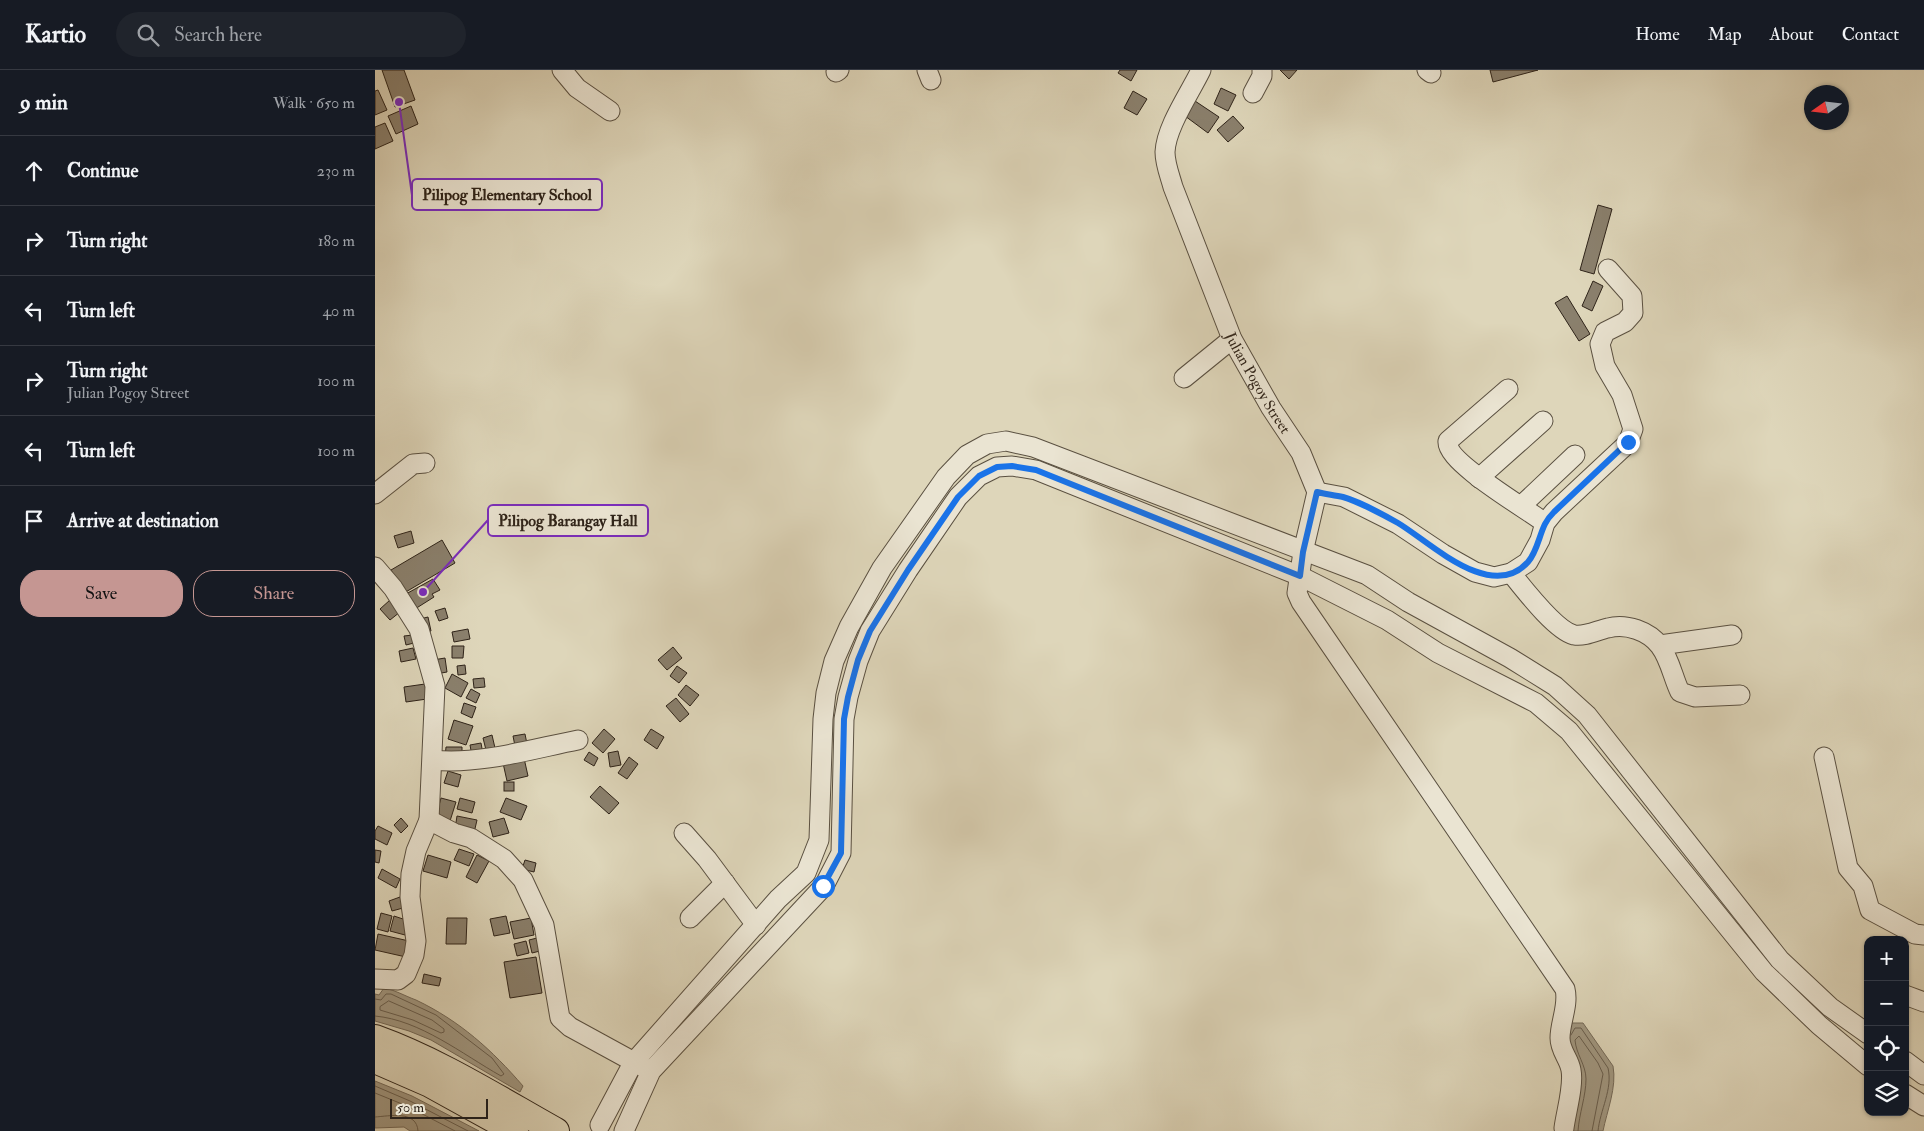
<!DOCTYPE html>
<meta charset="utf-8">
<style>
body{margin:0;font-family:"IM FELL Double Pica",serif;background:#20242c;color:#f1f3f6}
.controls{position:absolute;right:15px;bottom:15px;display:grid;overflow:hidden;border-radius:10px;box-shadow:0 1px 4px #0004}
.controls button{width:45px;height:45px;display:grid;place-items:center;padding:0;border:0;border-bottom:1px solid #363941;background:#171b24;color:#f1f3f6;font:25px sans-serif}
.compass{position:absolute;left:1429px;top:15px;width:45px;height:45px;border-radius:50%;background:#171b24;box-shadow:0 1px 4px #0004;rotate:256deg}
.scale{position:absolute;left:15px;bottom:12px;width:98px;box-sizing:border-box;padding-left:5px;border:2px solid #2e2319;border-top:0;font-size:14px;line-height:18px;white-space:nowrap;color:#2e2319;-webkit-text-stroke:4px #eae4d2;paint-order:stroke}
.stop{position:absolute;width:15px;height:15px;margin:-11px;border:4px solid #1a73e8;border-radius:50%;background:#fff}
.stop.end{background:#1a73e8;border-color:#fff;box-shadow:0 1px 5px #0008}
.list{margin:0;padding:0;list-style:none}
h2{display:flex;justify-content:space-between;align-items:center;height:65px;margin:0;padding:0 20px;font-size:21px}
h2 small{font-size:16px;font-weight:400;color:#9ea1a6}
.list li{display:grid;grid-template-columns:32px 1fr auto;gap:15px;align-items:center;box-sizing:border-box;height:70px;padding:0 20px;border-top:1px solid #363941}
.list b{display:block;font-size:19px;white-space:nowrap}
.list p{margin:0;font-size:16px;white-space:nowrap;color:#9ea1a6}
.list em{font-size:16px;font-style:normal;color:#9ea1a6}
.actions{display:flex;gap:10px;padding:15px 20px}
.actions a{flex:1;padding:11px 0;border:1px solid #c59692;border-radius:20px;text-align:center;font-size:18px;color:#c59692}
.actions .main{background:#c59692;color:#111}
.icon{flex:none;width:28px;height:28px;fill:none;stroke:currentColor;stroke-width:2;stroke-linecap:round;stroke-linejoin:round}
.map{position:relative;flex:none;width:1549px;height:1061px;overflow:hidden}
header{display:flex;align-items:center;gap:30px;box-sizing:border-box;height:70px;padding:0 25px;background:#171b24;border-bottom:1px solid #363941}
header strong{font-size:24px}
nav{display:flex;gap:28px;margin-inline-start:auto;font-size:18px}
.search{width:350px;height:45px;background:#20242c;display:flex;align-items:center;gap:12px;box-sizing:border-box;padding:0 18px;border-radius:28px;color:#9ea1a6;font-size:19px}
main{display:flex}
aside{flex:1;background:#171b24}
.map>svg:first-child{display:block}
</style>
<header>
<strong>Kartio</strong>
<div class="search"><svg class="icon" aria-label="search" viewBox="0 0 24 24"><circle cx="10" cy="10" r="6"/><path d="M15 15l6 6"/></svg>Search here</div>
<nav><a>Home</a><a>Map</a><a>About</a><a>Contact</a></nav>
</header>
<main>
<aside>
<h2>9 min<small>Walk · 650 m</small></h2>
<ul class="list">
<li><svg class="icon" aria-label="ahead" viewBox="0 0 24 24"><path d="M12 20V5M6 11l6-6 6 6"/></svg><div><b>Continue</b></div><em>230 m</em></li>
<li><svg class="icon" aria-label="right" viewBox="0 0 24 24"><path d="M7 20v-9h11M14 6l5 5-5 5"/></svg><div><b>Turn right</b></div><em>180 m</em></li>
<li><svg class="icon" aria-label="left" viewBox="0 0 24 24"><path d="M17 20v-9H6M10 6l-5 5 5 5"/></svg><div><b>Turn left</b></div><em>40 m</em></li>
<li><svg class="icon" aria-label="right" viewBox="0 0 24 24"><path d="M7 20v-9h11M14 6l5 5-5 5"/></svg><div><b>Turn right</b><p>Julian Pogoy Street</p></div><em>100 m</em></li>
<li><svg class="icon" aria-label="left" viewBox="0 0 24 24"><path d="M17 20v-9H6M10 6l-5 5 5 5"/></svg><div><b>Turn left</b></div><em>100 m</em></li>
<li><svg class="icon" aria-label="arrive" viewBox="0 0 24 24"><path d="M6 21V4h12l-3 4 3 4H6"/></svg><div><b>Arrive at destination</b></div></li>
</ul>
<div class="actions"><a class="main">Save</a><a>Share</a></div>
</aside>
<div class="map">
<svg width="1549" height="1061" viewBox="0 0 1549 1061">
<rect width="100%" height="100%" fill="#ded6ba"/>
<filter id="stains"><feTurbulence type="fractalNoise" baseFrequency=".004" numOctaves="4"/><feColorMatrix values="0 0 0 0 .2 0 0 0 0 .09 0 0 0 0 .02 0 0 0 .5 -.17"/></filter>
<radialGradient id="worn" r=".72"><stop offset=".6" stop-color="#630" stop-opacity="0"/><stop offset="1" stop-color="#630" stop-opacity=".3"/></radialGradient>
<!-- water -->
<g fill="#a29983" stroke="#746a59">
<path d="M9 918C20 920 30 926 41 930 85 951 117 980 148 1016L145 1022 56 970 34 961 0 951V924L4 925Z"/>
<path d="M1196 953H1208L1238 996C1242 1017 1232 1041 1228 1061H1192L1188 968Z"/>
<polygon points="0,1011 37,1026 104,1061 35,1061 29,1057 0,1058"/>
</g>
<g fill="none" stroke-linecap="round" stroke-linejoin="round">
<!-- shore -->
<g stroke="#685e4e" stroke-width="1">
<path d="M0 929 6 930 11 924H16L61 945 117 988 129 1004 126 1006C87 984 45 950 0 946"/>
<polygon points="14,931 57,950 69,959 69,962 66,963 38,950 5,940 5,937"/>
<path d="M1196 965 1200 958H1206L1233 998C1238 1019 1225 1040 1223 1061"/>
<polyline points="0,1016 35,1031 93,1061"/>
<polyline points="0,1023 32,1036 80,1061"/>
<path d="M0 1047C15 1046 42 1040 43 1061"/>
<path d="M1203 1061C1204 1044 1211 1026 1211 1009 1211 995 1201 984 1200 970L1204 966 1223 993 1228 1004 1217 1061"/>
</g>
</g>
<!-- building -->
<g fill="#8a806d" stroke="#2e2319">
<polygon points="7,0 29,0 40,30 20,37"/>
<polygon points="745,0 762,0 756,11 743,3"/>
<polygon points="905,0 922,0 914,9"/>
<polygon points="1115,0 1163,0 1118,12"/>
<polygon points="846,18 861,25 853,41 839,34"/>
<polygon points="3,20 12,40 0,45 0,21"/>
<polygon points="758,21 772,29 762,45 749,38"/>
<polygon points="820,31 844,47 833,63 810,46"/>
<polygon points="36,36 43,54 21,64 13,46"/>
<polygon points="858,46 869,58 853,72 842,60"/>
<polygon points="10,53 18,71 0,79 0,57"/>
<polygon points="1223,135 1237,139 1219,204 1205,200"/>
<polygon points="1218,211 1228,216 1217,241 1207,236"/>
<polygon points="1192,226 1215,264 1204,271 1180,233"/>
<polygon points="36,461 39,473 23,478 19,466"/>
<polygon points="67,470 80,493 29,523 16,500"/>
<polygon points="58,509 65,520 57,524 59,527 40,539 31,524"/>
<polygon points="15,530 25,542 15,550 5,539"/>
<polygon points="70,538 73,548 64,551 60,541"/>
<polygon points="53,547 56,561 48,563 45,549"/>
<polygon points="93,559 95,569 79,572 77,562"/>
<polygon points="38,565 39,573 31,575 29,566"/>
<polygon points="77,576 89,576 88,588 77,588"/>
<polygon points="298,577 307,588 292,600 283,590"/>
<polygon points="38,578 41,589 26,592 24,581"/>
<polygon points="70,588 72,602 61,604 58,590"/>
<polygon points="90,595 91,604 83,605 82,596"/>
<polygon points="302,596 312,603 304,613 295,606"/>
<polygon points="77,604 93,613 86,627 70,618"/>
<polygon points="109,608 110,617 99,618 98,609"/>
<polygon points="50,614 52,629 31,632 29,617"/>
<polygon points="311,615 324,625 315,636 303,625"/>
<polygon points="96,619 105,624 101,633 91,628"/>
<polygon points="301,628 314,644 305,652 291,636"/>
<polygon points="89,633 101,637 97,648 86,643"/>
<polygon points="79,650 98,656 91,675 73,669"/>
<polygon points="229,659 240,669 228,683 217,673"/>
<polygon points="276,659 289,667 282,679 269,670"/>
<polygon points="150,664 153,679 141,681 138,666"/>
<polygon points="117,665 120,678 111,680 108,668"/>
<polygon points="106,673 108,684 97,686 95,675"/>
<polygon points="71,677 87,677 87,688 70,688"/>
<polygon points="243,681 246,695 235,697 233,683"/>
<polygon points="214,682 223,688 219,696 209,690"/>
<polygon points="254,687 263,694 252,709 243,703"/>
<polygon points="149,688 153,706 132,711 128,693"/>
<polygon points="73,701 86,705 83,717 69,713"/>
<rect x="129" y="712" width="10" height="9"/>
<polygon points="225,716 244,733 234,744 215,727"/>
<polygon points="66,728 81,732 75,751 61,747"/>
<polygon points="85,728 100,732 97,743 82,739"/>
<polygon points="131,728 152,736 146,750 125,742"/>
<polygon points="82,746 102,750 99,763 80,759"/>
<polygon points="26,748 33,756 26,763 19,755"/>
<polygon points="129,748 134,763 118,767 114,752"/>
<polygon points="3,756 17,763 12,775 0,769 0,761"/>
<polygon points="84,779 99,784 94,796 79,790"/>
<polygon points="0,780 6,781 4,793 0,792"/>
<polygon points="53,785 76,792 72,808 48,801"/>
<polygon points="102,785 114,791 102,813 91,807"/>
<polygon points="150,790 161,793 159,802 147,799"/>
<polygon points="7,799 25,809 21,818 3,808"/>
<polygon points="25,827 28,838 17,841 14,831"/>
<polygon points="6,843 17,846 13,862 2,859"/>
<polygon points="19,846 34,851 30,865 15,861"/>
<polygon points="131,846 135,863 119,866 115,849"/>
<polygon points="72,848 92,848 91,874 71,874"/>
<polygon points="156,848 159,865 139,869 135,852"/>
<polygon points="3,864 34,871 31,887 0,880"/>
<polygon points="162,868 165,881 157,883 154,870"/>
<polygon points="151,871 154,883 142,886 139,874"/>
<polygon points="161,887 167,923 135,928 129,892"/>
<polygon points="49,904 66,908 64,916 47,913"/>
</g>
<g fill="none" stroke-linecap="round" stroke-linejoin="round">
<defs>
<g id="minor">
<polyline points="187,0 202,18 235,41"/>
<polyline points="552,0 556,10"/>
<path id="s1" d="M826 0C815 23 791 57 790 82 790 94 795 106 798 117L857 269 896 338 926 383 942 422"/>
<polyline points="1052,0 1056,3"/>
<polyline points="461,2 464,0"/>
<polyline points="878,23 887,6 887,0"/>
<polyline points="809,308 857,269"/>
<path d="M1133 319 1073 371C1070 392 1152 439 1170 453"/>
<polyline points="1104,408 1168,351"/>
<path d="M942 422 928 482 922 523 926 532 1190 919C1194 935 1185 952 1185 968 1185 981 1194 988 1196 1000 1199 1016 1191 1042 1189 1058"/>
<polyline points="942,422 969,427 1023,454 1068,484 1100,502 1119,507 1136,503 1153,492 1165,470 1170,453 1179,442 1253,373 1258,359 1247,325 1230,296 1225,274 1230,262 1250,252 1258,243 1257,226 1233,199"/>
<polyline points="0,424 38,394 50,393"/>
<polyline points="1146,436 1200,385"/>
<polyline points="0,497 18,518 44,559 60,616 54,750 41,781 36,804 35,827 41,871 39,885 31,904 23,910 0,909"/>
<path d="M1136 503C1149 519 1180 560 1199 565 1210 567 1223 560 1233 558 1251 553 1274 561 1285 576 1295 589 1298 608 1305 622L1320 627 1365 625"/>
<polyline points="1285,575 1357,565"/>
<polyline points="1449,687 1473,798 1488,816 1495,840 1540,864 1549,865"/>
<path d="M58 690C104 695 157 679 203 670"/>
<polyline points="54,750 79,763 96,768 129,789 148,810 169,855 185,948 195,957 270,998"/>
<polyline points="309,763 332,789 381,855"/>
<polyline points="315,848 350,813"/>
<polyline points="1530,925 1549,932"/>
<polyline points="1530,991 1549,1005"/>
<polyline points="1530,1024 1549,1036"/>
<polyline points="225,1055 258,993 403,829 431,803 444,770 448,649 451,623 459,591 474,557 507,498 571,407 592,385 612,374 631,371 658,377 992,505 1033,532 1135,588 1180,616 1212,645 1405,890 1455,937 1493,964"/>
<polyline points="249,1061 276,1001 449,816 466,783 469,649 473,627 483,591 495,561 533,500 583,427 604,406 622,397 637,396 661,400 925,506 1012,550 1063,583 1161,633 1194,661 1389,902 1444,955 1493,996"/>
</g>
<g id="highway">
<path d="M0 968C64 991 122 1028 181 1061"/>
<polyline points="0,990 55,1014 140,1061"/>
</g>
</defs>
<!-- minor casing -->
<use href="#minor" stroke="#5a5041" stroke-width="21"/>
<!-- highway casing -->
<use href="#highway" stroke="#2e2319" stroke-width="28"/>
<!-- minor -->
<use href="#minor" stroke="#eae4d2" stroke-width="19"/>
<!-- highway -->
<use href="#highway" stroke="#ded6ba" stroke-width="26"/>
</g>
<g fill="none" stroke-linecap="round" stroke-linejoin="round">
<!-- route -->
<path stroke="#1a73e8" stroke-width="6" d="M448 816 466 783 469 649 473 627 483 590 495 561 533 500 583 427 604 406 622 397 637 396 661 400 925 506 928 482 942 422C950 424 959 425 968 427 982 431 1009 445 1023 453 1055 472 1116 533 1153 492 1162 482 1164 466 1170 454 1172 450 1176 445 1179 442L1253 372"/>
</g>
<g text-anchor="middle" stroke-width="4.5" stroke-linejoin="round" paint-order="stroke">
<!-- street labels -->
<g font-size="15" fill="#2e2319" stroke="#eae4d2">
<text dy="5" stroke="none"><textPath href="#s1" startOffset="340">Julian Pogoy Street</textPath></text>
</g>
</g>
<!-- callouts -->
<path fill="none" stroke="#7b2cbf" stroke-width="2" d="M24 32L37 125M48 522L113 450"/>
<g fill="#7b2cbf" stroke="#eae4d2" stroke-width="2">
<circle cx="24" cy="32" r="5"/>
<circle cx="48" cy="522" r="5"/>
</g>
<g fill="#eae4d2" stroke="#7b2cbf" stroke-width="2">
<rect x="37" y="109" width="190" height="31" rx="5"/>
<rect x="113" y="435" width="160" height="31" rx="5"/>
</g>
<g font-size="16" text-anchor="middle" font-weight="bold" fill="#2e2319">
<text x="132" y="130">Pilipog Elementary School</text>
<text x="193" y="456">Pilipog Barangay Hall</text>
</g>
<rect width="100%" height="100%" filter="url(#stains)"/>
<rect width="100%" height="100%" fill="url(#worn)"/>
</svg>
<div class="controls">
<button>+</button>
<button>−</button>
<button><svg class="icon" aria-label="locate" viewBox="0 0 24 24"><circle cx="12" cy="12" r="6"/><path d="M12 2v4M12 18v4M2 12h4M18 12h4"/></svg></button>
<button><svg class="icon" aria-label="layers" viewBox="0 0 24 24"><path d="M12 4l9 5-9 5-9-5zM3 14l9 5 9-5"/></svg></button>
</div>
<svg class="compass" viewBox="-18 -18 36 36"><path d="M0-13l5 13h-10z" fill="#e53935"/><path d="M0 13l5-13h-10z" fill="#9ea1a6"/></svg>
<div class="scale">50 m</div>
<div class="stop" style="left:448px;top:816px"></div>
<div class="stop end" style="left:1253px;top:372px"></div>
</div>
</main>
